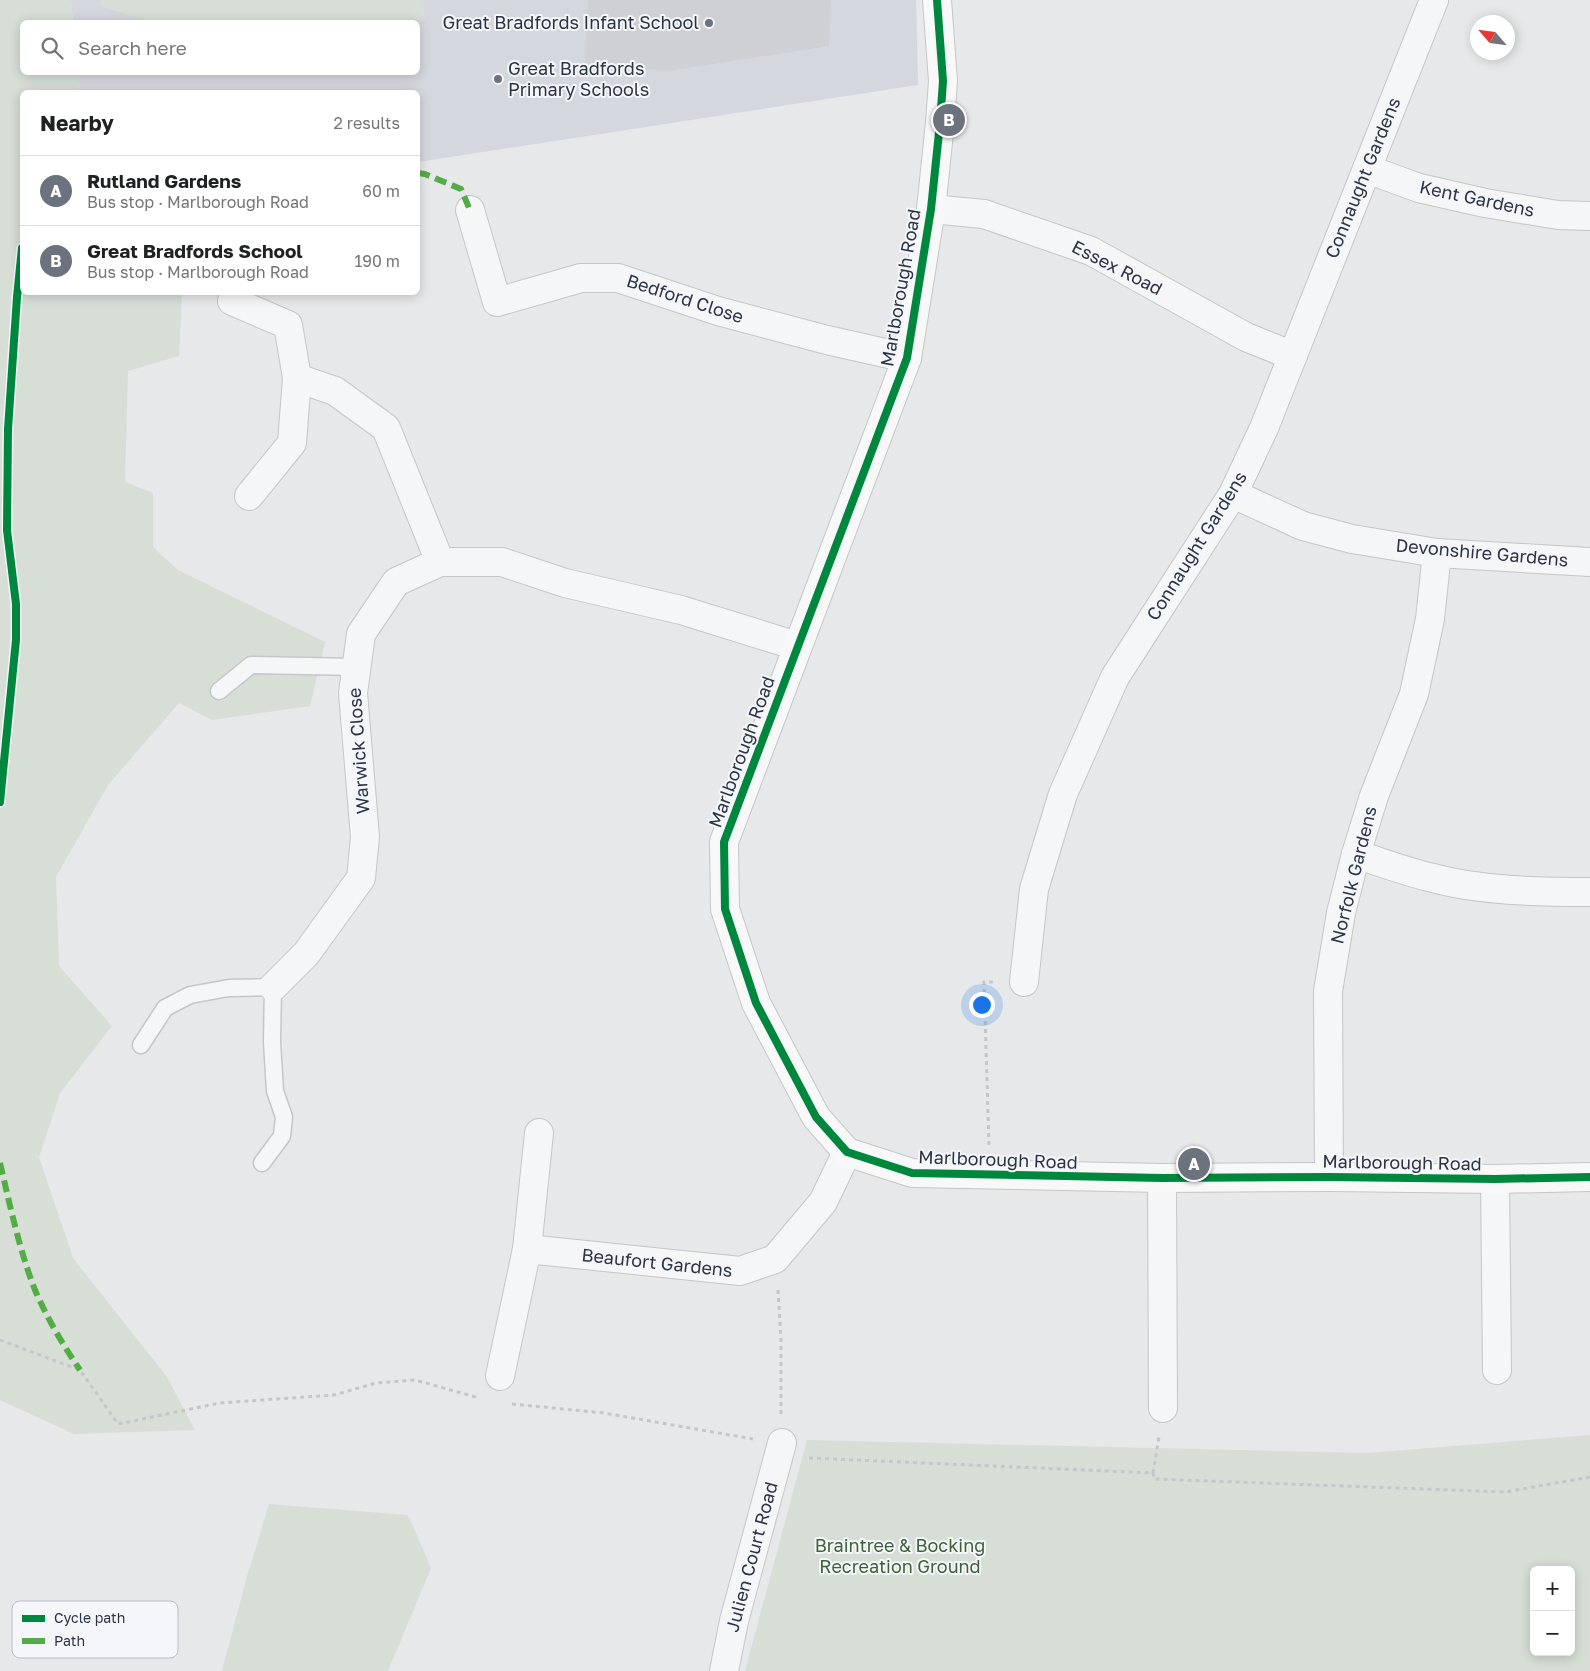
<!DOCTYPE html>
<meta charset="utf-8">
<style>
body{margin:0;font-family:"Golos Text",sans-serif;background:#f6f6f6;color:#202124}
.controls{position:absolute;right:15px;bottom:15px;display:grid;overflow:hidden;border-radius:8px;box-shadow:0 2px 12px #0003}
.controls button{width:45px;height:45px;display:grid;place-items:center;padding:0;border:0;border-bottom:1px solid #e0e0e0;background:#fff;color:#202124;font:25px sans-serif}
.compass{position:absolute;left:1470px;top:15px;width:45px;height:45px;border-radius:50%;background:#fff;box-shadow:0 2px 12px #0003;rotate:298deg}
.you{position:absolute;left:981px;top:1004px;width:18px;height:18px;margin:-12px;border:4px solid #fff;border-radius:50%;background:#1a73e8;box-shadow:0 0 0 8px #1a73e833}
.badge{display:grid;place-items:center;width:32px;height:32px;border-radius:50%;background:#6c737f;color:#fff;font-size:16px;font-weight:700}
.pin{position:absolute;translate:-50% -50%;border:2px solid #fff;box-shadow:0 1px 5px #0006}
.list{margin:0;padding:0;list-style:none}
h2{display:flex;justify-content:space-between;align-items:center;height:65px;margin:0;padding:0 20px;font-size:21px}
h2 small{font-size:16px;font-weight:400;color:#757577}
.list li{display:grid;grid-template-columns:32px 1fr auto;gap:15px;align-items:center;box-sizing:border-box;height:70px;padding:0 20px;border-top:1px solid #e0e0e0}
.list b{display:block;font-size:19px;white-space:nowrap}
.list p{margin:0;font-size:16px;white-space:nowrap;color:#757577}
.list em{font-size:16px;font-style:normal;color:#757577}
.icon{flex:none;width:28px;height:28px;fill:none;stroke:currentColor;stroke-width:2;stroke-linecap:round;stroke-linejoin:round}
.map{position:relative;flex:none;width:1590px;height:1671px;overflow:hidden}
.search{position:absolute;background:#fff;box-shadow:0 2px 12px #0003;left:20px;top:20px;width:400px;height:55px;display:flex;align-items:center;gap:12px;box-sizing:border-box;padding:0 18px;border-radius:8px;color:#757577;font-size:19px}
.panel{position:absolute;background:#fff;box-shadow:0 2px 12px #0003;left:20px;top:90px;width:400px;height:205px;border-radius:8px}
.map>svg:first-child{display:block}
</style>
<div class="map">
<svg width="1590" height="1671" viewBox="0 0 1590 1671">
<rect width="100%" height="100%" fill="#e6e8ea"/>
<!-- built -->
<polygon fill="#d4d7dd" points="71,0 916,0 918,85 418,162 418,92 80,92 78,73 418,72 418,22 73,22"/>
<!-- green -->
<g fill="#d6ded6" fill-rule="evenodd">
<polygon points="0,0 71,0 73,22 22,22 22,72 78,73 80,92 22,92 22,292 182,293 179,356 128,371 125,482 153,493 153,547 178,570 325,642 310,706 212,720 179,703 108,785 56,877 59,966 112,1026 60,1093 39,1157 73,1258 167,1377 195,1430 74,1434 0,1400"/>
<polygon points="101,0 423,0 425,18 411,22 149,22 101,6"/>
<path d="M1590 1435V1671H745L807 1440 1366 1453ZM1534 1570H1571V1652H1534Z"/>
<polygon points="269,1504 408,1515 431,1568 388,1671 222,1671 246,1580"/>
</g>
<!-- building -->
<polygon fill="#ced0d3" points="588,0 831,0 829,46 668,71 585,63"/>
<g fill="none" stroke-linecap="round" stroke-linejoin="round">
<defs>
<g id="lane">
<polyline points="219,691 251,665 356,667"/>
<polyline points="141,1045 165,1008 190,995 229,988 273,987 272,1042 275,1091 284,1117 282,1136 262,1163"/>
</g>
<g id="street">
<polyline points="1367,169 1419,188 1485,203 1558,215 1590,216"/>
<polyline points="931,209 984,214 1091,251 1246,337 1293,356"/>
<polyline points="470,210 497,302 581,278 618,278 718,311 827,340 907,358"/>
<polyline points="232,301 288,325 297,378 335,391 386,428 440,562"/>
<polyline points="1233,494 1303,526 1352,539 1437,553 1590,562"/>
<polyline points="249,496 292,443 297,378"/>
<path d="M1356 854C1380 862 1404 871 1429 877 1479 891 1538 892 1590 892"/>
<polyline points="1024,982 1034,889 1063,794 1115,677 1233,494 1264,428 1434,0"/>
<polyline points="273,987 306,954 361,878 365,837 353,693 361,634 396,582 440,562 502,562 565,583 681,610 797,646"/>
<polyline points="1329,1177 1328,991 1341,913 1356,854 1374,796 1414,694 1430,619 1437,553"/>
<polyline points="1162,1178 1163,1408"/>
<polyline points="1495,1179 1497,1370"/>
<polyline points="527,1249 539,1133"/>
<polyline points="500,1376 527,1249 740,1271 775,1259 823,1202 847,1152"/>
<polyline points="724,1671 734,1621 782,1443"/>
</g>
<polyline id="secondary" points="937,0 943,81 940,123 931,209 907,358 724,842 725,909 756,1003 816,1117 847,1152 912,1173 1162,1178 1329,1177 1495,1179 1590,1177"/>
</defs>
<!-- lane casing -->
<use href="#lane" stroke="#c4c6c8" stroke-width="19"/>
<!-- street casing -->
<use href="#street" stroke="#c4c6c8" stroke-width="30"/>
<!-- secondary casing -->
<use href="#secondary" stroke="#c4c6c8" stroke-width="30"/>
<!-- path -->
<g stroke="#c5c6ca" stroke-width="3" stroke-dasharray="4 4" stroke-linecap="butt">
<polyline points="989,1145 984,982 996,982"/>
<polyline points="778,1290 781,1339 781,1414"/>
<polyline points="0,1340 80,1370 118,1424 220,1403 334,1395 376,1383 415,1380 479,1398"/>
<polyline points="512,1404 604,1413 753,1439"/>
<polyline points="809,1458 1153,1473 1154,1479 1505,1492 1590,1477"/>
<polyline points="1153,1473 1159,1437"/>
</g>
<!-- lane -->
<use href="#lane" stroke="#f5f6f7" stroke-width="16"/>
<!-- street -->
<use href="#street" stroke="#f5f6f7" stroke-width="28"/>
<!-- secondary -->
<use href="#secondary" stroke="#f8f8f8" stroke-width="28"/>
<!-- quiet -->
<g stroke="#54ac47" stroke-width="6" stroke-dasharray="12 6" stroke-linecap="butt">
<polyline points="418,173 425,174 461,189 470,210"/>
<path d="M0 1163C10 1205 19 1249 35 1290 47 1318 63 1345 80 1370"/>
</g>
<defs>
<g id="cycleway">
<polyline points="937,0 943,81 940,123 931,209 907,358 724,842 725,909 756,1003 816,1117 847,1152 912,1173 1162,1178 1329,1177 1495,1179 1590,1177"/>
<polyline points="0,802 16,640 16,604 7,530 8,429 17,297 22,248"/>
</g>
</defs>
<!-- cycleway casing -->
<use href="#cycleway" stroke="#f4f6f9" stroke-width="11"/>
<!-- cycleway -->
<use href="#cycleway" stroke="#00873e" stroke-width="8"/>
</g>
<!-- markers -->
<g fill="#6c737f" stroke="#f4f6f9" stroke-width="2">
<circle cx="709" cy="23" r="5"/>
<circle cx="498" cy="79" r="5"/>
</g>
<g text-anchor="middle" stroke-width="4" stroke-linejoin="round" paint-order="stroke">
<!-- poi labels -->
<g font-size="18" fill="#2b3445" stroke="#f4f6f9" text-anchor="end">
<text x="699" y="29">Great Bradfords Infant School</text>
<text x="508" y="75" text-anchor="start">Great Bradfords<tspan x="508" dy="21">Primary Schools</tspan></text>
</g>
<!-- street labels -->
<g font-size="18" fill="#2b3445" stroke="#f4f6f9">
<text transform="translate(1363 178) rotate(-68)" y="6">Connaught Gardens</text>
<text transform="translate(1477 199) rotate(12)" y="6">Kent Gardens</text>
<text transform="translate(1117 268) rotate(27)" y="6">Essex Road</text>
<text transform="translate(901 288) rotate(-80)" y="6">Marlborough Road</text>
<text transform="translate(685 299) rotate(18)" y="6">Bedford Close</text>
<text transform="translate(1197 546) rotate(-58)" y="6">Connaught Gardens</text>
<text transform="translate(1482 553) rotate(5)" y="6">Devonshire Gardens</text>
<text transform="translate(359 751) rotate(-94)" y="6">Warwick Close</text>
<text transform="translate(742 752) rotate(-70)" y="6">Marlborough Road</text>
<text transform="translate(1354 875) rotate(-76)" y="6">Norfolk Gardens</text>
<text transform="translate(998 1160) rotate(2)" y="6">Marlborough Road</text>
<text transform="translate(1402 1163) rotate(1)" y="6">Marlborough Road</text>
<text transform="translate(657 1263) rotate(6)" y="6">Beaufort Gardens</text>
<text transform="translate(752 1557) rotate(-75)" y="6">Julien Court Road</text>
</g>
<!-- park labels -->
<g font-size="18" fill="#3f6138" stroke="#f4f6f9">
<text x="900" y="1552">Braintree &amp; Bocking<tspan x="900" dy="21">Recreation Ground</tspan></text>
</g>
</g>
<!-- legend -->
<rect x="12" y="1601" width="166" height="57" rx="8" fill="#f4f6f9" stroke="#b8bcc3" stroke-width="1"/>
<rect x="22" y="1615" width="23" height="7" fill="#00873e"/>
<rect x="22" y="1638" width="23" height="6" fill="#54ac47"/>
<g font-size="14" fill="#2b3445">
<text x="54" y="1623">Cycle path</text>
<text x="54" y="1646">Path</text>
</g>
</svg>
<div class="controls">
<button>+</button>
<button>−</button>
</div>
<svg class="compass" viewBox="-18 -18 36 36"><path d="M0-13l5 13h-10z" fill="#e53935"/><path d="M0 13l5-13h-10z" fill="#757577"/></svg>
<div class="you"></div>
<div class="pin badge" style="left:1194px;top:1164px">A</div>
<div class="pin badge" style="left:949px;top:120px">B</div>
<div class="search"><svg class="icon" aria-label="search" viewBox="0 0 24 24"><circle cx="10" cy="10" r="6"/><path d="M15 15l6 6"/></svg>Search here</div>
<section class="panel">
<h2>Nearby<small>2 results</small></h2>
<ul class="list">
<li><span class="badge">A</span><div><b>Rutland Gardens</b><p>Bus stop · Marlborough Road</p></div><em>60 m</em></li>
<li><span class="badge">B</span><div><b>Great Bradfords School</b><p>Bus stop · Marlborough Road</p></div><em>190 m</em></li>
</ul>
</section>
</div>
